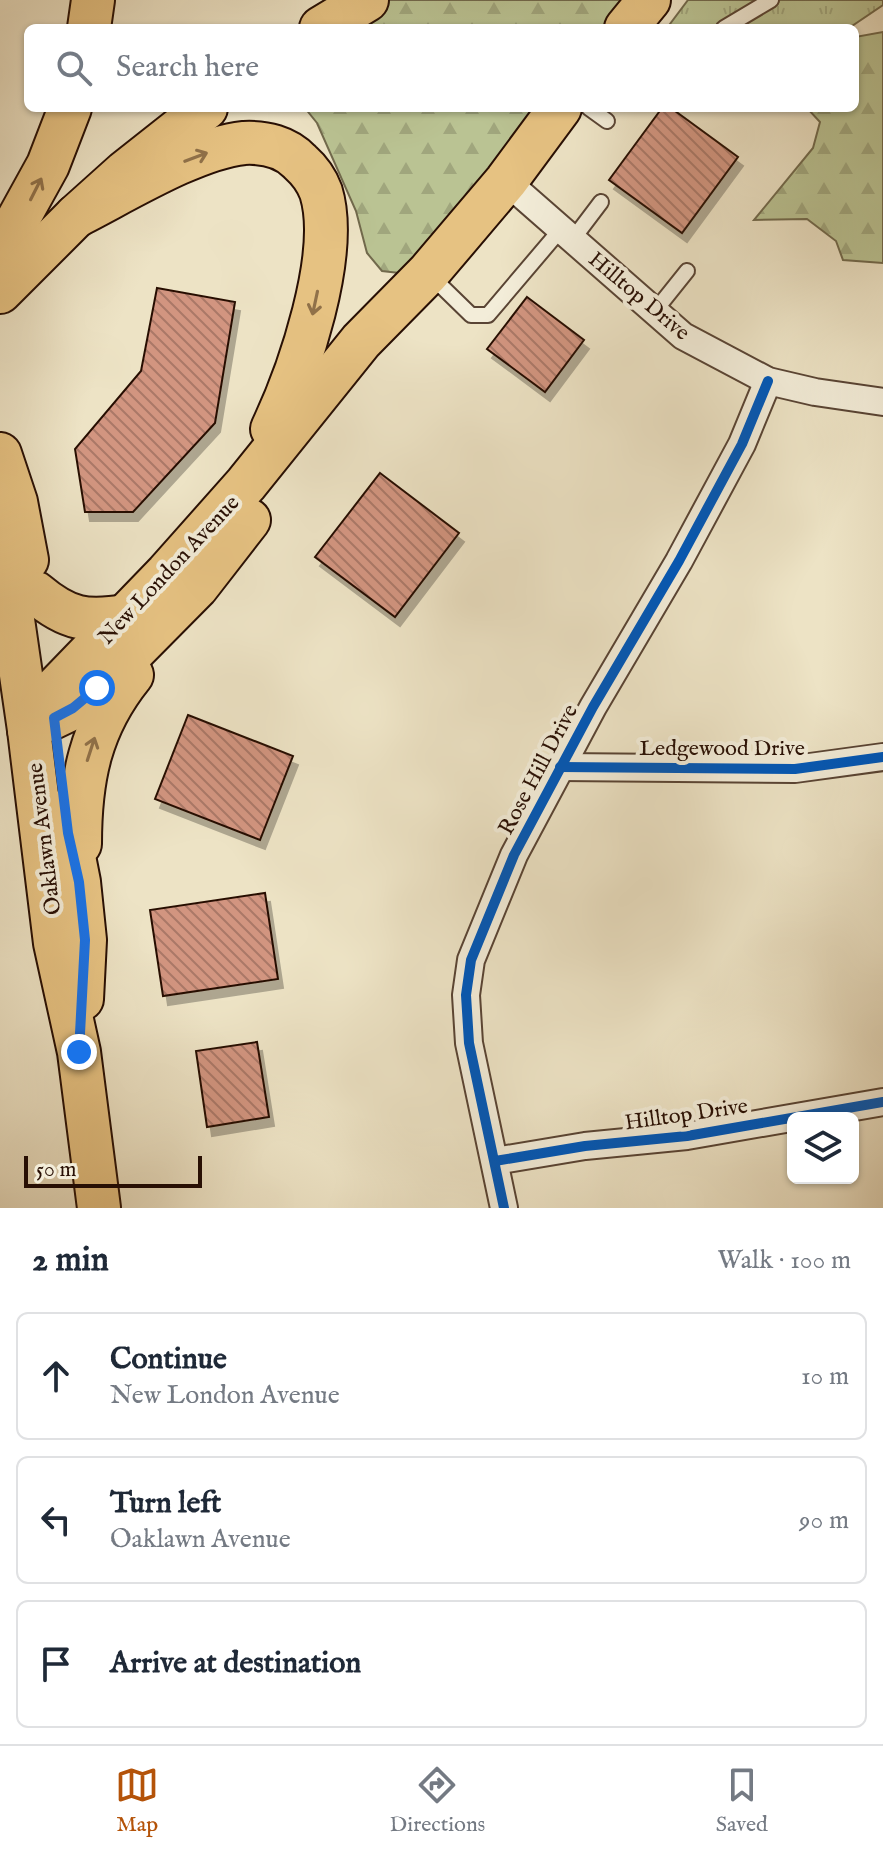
<!DOCTYPE html>
<meta charset="utf-8">
<style>
body{margin:0;font-family:"IM FELL English",serif;background:#f2f2f3;color:#1f2937}
.controls{position:absolute;right:24px;bottom:24px;display:grid;overflow:hidden;border-radius:12px;box-shadow:0 2px 6px #0004}
.controls button{width:72px;height:72px;display:grid;place-items:center;padding:0;border:0;border-bottom:2px solid #e0e1e3;background:#fff;color:#1f2937;font:40px sans-serif}
.scale{position:absolute;left:24px;bottom:20px;width:178px;box-sizing:border-box;padding-left:8px;border:4px solid #280f04;border-top:0;font-size:22px;line-height:28px;white-space:nowrap;color:#280f04;-webkit-text-stroke:6px #f3edd9;paint-order:stroke}
.stop{position:absolute;width:24px;height:24px;margin:-18px;border:6px solid #1a73e8;border-radius:50%;background:#fff}
.stop.end{background:#1a73e8;border-color:#fff;box-shadow:0 2px 8px #0008}
.list{margin:0;padding:0;list-style:none}
h2{display:flex;justify-content:space-between;align-items:center;height:104px;margin:0;padding:0 32px;font-size:34px}
h2 small{font-size:26px;font-weight:400;color:#747a83}
.list li{display:grid;grid-template-columns:52px 1fr auto;gap:24px;align-items:center;box-sizing:border-box;height:128px;margin:0 16px 16px;padding:0 16px;border:2px solid #e0e1e3;border-radius:12px}
.list b{display:block;font-size:30px;white-space:nowrap}
.list p{margin:0;font-size:26px;white-space:nowrap;color:#747a83}
.list em{font-size:26px;font-style:normal;color:#747a83}
.icon{flex:none;width:44px;height:44px;fill:none;stroke:currentColor;stroke-width:2;stroke-linecap:round;stroke-linejoin:round}
.map{position:relative;flex:none;width:883px;height:1208px;overflow:hidden}
.search{position:absolute;background:#fff;box-shadow:0 2px 6px #0004;left:24px;right:24px;top:24px;height:88px;display:flex;align-items:center;gap:20px;box-sizing:border-box;padding:0 28px;border-radius:12px;color:#747a83;font-size:30px}
.sheet{height:536px;background:#fff}
nav{display:flex;justify-content:space-around;align-items:center;box-sizing:border-box;height:112px;border-top:2px solid #e0e1e3;background:#fff;font-size:22px;color:#747a83}
nav a{display:grid;justify-items:center;gap:4px}
nav .on{color:#b45309}
.map>svg:first-child{display:block}
</style>
<div class="map">
<svg width="883" height="1208" viewBox="0 0 883 1208">
<defs>
<pattern id="grass-tufts" width="24" height="20" patternUnits="userSpaceOnUse" patternTransform="scale(2)"><rect width="24" height="20" fill="#bac393"/><path d="M3 7l-1-3M5 7V3M7 7l1-3M15 17l-1-3M17 17v-4M19 17l1-3" fill="none" stroke="#a0a67d"/></pattern>
<pattern id="forest-firs" width="22" height="20" patternUnits="userSpaceOnUse" patternTransform="scale(2)"><rect width="22" height="20" fill="#bac393"/><path d="M5 1l3.5 6h-7zM16 11l3.5 6h-7z" fill="#a0a67d"/></pattern>
<pattern id="building-back-hatch" width="6" height="6" patternUnits="userSpaceOnUse" patternTransform="scale(2)"><rect width="6" height="6" fill="#d29580"/><path d="M-1 5l2 2M0 0l6 6M5-1l2 2" fill="none" stroke="#aa7867"/></pattern>
<filter id="shadow"><feDropShadow dx="5" dy="9" stdDeviation="0" flood-color="#0004"/></filter>
</defs>
<rect width="100%" height="100%" fill="#ede3c5"/>
<filter id="stains"><feTurbulence type="fractalNoise" baseFrequency=".0025" numOctaves="4"/><feColorMatrix values="0 0 0 0 .2 0 0 0 0 .09 0 0 0 0 .02 0 0 0 .5 -.17"/></filter>
<radialGradient id="worn" r=".72"><stop offset=".6" stop-color="#630" stop-opacity="0"/><stop offset="1" stop-color="#630" stop-opacity=".3"/></radialGradient>
<!-- grass -->
<polygon fill="url(#grass-tufts)" stroke="#71694c" stroke-width="2" points="688,0 883,0 883,5 849,28 667,28"/>
<!-- forest -->
<g fill="url(#forest-firs)" stroke="#71694c" stroke-width="2">
<polygon points="376,0 624,0 611,28 331,28"/>
<polygon points="883,32 883,263 843,260 836,241 807,219 754,220 813,148 820,122 807,108 855,108 855,37"/>
<polygon points="305,108 545,108 408,274 382,271 367,253 356,211 317,123"/>
</g>
<!-- building -->
<g fill="url(#building-back-hatch)" stroke="#280f04" stroke-width="2" filter="url(#shadow)">
<polygon points="662,108 671,108 738,157 682,233 609,180"/>
<polygon points="157,288 235,302 215,423 133,512 85,512 75,449 141,371"/>
<polygon points="527,297 584,340 545,392 487,349"/>
<polygon points="380,473 459,533 395,617 315,557"/>
<polygon points="188,715 293,756 260,840 155,799"/>
<polygon points="265,893 278,979 163,996 150,910"/>
<polygon points="257,1042 269,1117 207,1127 196,1051"/>
</g>
<g fill="none" stroke-linecap="round" stroke-linejoin="round">
<defs>
<g id="lane">
<polyline points="724,28 771,0"/>
<polyline points="589,108 607,121"/>
<polyline points="573,239 601,202"/>
<polyline points="431,276 471,315 488,315 561,229"/>
<polyline points="655,311 687,271"/>
</g>
<g id="street">
<polyline points="506,181 683,336 768,381 815,392 883,402"/>
<polyline points="560,767 795,769 883,757"/>
<polyline points="495,1161 585,1146 687,1136 883,1102"/>
<polyline points="504,1208 469,1043 466,995 471,960 514,855 593,707 679,561 742,444 768,381"/>
</g>
<g id="primary">
<polyline points="89,28 93,0"/>
<polyline points="321,28 367,0"/>
<polyline points="626,28 649,0"/>
<path d="M76 216C122 193 194 148 244 143 265 142 286 147 300 162 309 170 317 181 321 192 340 254 299 372 272 429"/>
<polyline points="0,252 48,165 70,108"/>
<polyline points="0,292 76,216 125,172 206,108"/>
<polyline points="0,454 16,502 27,560"/>
<polyline points="0,530 29,730 55,943 79,1052 99,1208"/>
<path d="M36 593C68 620 86 622 127 616"/>
<polyline points="48,720 73,708 97,688 197,587 249,520"/>
<polyline points="29,730 52,692 167,573 246,484 361,341 428,273 506,181 560,108"/>
<polyline points="65,811 79,882 85,940 82,999"/>
<path d="M80 844C80 779 90 727 132 675"/>
</g>
</defs>
<!-- lane casing -->
<use href="#lane" stroke="#594434" stroke-width="18"/>
<!-- street casing -->
<use href="#street" stroke="#594434" stroke-width="30"/>
<!-- primary casing -->
<use href="#primary" stroke="#280f04" stroke-width="46"/>
<!-- lane -->
<use href="#lane" stroke="#f3edd9" stroke-width="14"/>
<!-- street -->
<use href="#street" stroke="#f3edd9" stroke-width="26"/>
<!-- primary -->
<use href="#primary" stroke="#e6c282" stroke-width="42"/>
<defs>
<g id="cycleway">
<polyline points="560,767 795,769 883,757"/>
<polyline points="495,1161 585,1146 687,1136 883,1102"/>
<polyline points="504,1208 469,1043 466,995 471,960 514,855 593,707 679,561 742,444 768,381"/>
</g>
</defs>
<!-- cycleway casing -->
<use href="#cycleway" stroke="#f3edd9" stroke-width="15"/>
<!-- cycleway -->
<use href="#cycleway" stroke="#0057b8" stroke-width="10"/>
</g>
<!-- one-way arrows -->
<defs><path id="oneway-shaft" d="M-6 0H5M1.5-3L5.5 0L1.5 3" fill="none" stroke-width="1.6" stroke-linecap="round" stroke-linejoin="round" transform="scale(2)"/></defs>
<g stroke="#907149">
<use href="#oneway-shaft" transform="translate(196 157) rotate(-21)"/>
<use href="#oneway-shaft" transform="translate(36 189) rotate(-63)"/>
<use href="#oneway-shaft" transform="translate(315 303) rotate(102)"/>
<use href="#oneway-shaft" transform="translate(91 749) rotate(-72)"/>
</g>
<g fill="none" stroke-linecap="round" stroke-linejoin="round">
<!-- route -->
<polyline stroke="#1a73e8" stroke-width="10" points="79,1052 85,940 79,882 68,833 54,718 73,708 97,688"/>
</g>
<g text-anchor="middle" stroke-width="8" stroke-linejoin="round" paint-order="stroke">
<!-- street labels -->
<g font-size="22" fill="#280f04" stroke="#f3edd9">
<text transform="translate(640 295) rotate(40)" y="8">Hilltop Drive</text>
<text transform="translate(168 569) rotate(-47)" y="8">New London Avenue</text>
<text x="722" y="755">Ledgewood Drive</text>
<text transform="translate(537 769) rotate(-62)" y="8">Rose Hill Drive</text>
<text transform="translate(43 839) rotate(-97)" y="8">Oaklawn Avenue</text>
<text transform="translate(686 1113) rotate(-8)" y="8">Hilltop Drive</text>
</g>
</g>
<rect width="100%" height="100%" filter="url(#stains)"/>
<rect width="100%" height="100%" fill="url(#worn)"/>
</svg>
<div class="controls">
<button><svg class="icon" aria-label="layers" viewBox="0 0 24 24"><path d="M12 4l9 5-9 5-9-5zM3 14l9 5 9-5"/></svg></button>
</div>
<div class="scale">50 m</div>
<div class="stop" style="left:97px;top:688px"></div>
<div class="stop end" style="left:79px;top:1052px"></div>
<div class="search"><svg class="icon" aria-label="search" viewBox="0 0 24 24"><circle cx="10" cy="10" r="6"/><path d="M15 15l6 6"/></svg>Search here</div>
</div>
<section class="sheet">
<h2>2 min<small>Walk · 100 m</small></h2>
<ul class="list">
<li><svg class="icon" aria-label="ahead" viewBox="0 0 24 24"><path d="M12 20V5M6 11l6-6 6 6"/></svg><div><b>Continue</b><p>New London Avenue</p></div><em>10 m</em></li>
<li><svg class="icon" aria-label="left" viewBox="0 0 24 24"><path d="M17 20v-9H6M10 6l-5 5 5 5"/></svg><div><b>Turn left</b><p>Oaklawn Avenue</p></div><em>90 m</em></li>
<li><svg class="icon" aria-label="arrive" viewBox="0 0 24 24"><path d="M6 21V4h12l-3 4 3 4H6"/></svg><div><b>Arrive at destination</b></div></li>
</ul>
</section>
<nav>
<a class="on"><svg class="icon" aria-label="map" viewBox="0 0 24 24"><path d="M3 6l6-2 6 2 6-2v14l-6 2-6-2-6 2zM9 4v14M15 6v14"/></svg>Map</a>
<a><svg class="icon" aria-label="directions" viewBox="0 0 24 24"><path d="M12 3l9 9-9 9-9-9zM9 14v-3h6M13 9l2 2-2 2"/></svg>Directions</a>
<a><svg class="icon" aria-label="saved" viewBox="0 0 24 24"><path d="M7 4h10v16l-5-4-5 4z"/></svg>Saved</a>
</nav>
